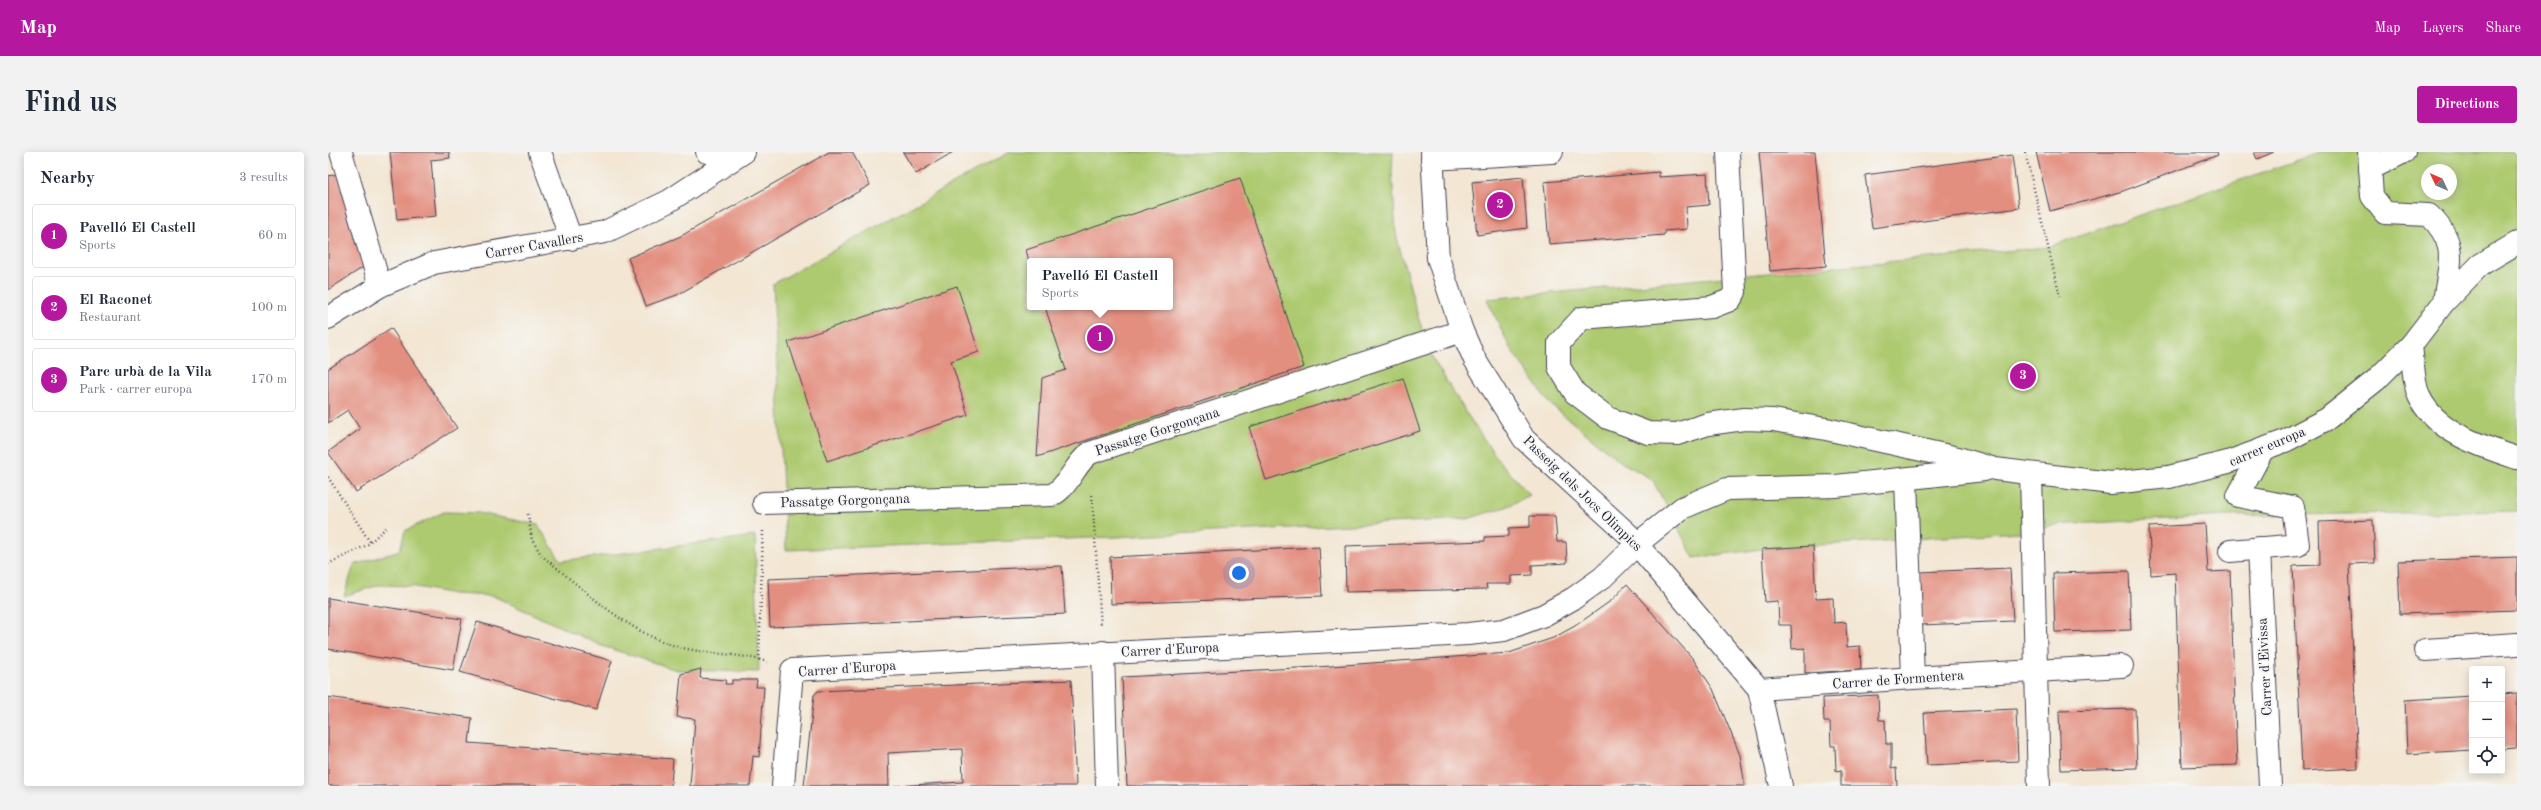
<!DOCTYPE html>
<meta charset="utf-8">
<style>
body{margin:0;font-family:"Old Standard TT",serif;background:#f2f2f3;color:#1f2937}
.controls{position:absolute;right:12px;bottom:12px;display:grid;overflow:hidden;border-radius:4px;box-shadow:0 2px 10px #0003}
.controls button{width:36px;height:36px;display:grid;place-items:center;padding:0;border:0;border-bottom:1px solid #e0e1e3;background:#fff;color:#1f2937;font:20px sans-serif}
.compass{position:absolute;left:2093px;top:12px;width:36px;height:36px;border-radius:50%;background:#fff;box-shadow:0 2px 10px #0003;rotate:314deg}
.you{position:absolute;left:911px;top:421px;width:14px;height:14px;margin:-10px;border:3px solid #fff;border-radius:50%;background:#1a73e8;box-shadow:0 0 0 6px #1a73e833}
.badge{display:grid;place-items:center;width:26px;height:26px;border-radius:50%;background:#b5179e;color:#fff;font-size:13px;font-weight:700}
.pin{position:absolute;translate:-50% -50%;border:2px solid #fff;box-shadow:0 1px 4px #0006}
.popup{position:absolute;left:699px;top:106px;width:146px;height:52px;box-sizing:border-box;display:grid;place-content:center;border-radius:4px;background:#fff;filter:drop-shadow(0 1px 3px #0005);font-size:13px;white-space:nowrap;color:#747a83}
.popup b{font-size:15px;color:#1f2937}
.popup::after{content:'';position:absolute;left:50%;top:100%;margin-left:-8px;border:8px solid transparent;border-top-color:#fff}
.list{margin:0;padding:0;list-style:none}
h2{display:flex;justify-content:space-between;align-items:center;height:52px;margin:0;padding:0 16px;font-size:17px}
h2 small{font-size:13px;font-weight:400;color:#747a83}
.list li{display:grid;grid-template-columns:26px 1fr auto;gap:12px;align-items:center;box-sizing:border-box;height:64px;margin:0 8px 8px;padding:0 8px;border:1px solid #e0e1e3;border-radius:4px}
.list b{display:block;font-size:15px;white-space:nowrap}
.list p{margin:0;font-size:13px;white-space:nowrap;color:#747a83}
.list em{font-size:13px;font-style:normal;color:#747a83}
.icon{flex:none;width:22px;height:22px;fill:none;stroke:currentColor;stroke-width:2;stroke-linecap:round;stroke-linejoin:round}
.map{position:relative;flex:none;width:2189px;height:634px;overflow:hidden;border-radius:4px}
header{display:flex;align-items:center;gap:24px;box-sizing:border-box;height:56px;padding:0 20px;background:#b5179e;color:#fff}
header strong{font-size:19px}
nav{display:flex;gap:22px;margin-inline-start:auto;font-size:14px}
.intro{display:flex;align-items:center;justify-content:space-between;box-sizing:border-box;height:96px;padding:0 24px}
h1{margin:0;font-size:28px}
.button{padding:10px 18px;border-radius:4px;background:#b5179e;color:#fff;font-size:14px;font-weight:700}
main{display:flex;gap:24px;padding:0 24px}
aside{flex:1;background:#fff;border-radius:4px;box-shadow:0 2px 10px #0003}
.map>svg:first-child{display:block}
</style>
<header>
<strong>Map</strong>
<nav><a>Map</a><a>Layers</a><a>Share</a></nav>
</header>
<div class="intro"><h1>Find us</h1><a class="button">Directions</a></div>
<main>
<aside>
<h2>Nearby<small>3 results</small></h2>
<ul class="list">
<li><span class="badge">1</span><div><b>Pavelló El Castell</b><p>Sports</p></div><em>60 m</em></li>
<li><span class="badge">2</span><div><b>El Raconet</b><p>Restaurant</p></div><em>100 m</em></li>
<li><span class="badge">3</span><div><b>Parc urbà de la Vila</b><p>Park · carrer europa</p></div><em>170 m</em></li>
</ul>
</aside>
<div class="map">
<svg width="2189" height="634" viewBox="0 0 2189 634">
<rect width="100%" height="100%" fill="#f6f6f2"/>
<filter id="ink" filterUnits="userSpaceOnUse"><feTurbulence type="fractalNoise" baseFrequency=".025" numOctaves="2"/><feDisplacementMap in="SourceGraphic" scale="8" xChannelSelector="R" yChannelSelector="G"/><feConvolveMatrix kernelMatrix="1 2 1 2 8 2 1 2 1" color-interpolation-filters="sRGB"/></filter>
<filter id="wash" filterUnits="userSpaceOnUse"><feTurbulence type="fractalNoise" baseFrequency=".012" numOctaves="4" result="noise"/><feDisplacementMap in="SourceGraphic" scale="16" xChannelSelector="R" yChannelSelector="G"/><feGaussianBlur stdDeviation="0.9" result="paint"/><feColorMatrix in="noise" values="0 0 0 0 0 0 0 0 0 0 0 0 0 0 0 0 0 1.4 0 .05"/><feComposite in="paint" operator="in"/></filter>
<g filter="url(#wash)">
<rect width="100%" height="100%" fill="#f3e6d3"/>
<!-- green -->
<g fill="#adca70" stroke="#687656" fill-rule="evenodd">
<path d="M682 0H1065L1064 21 1068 82 1090 165 1105 207 1142 267 1172 310 1202 343 1178 355 1139 367 787 385 458 398 445 132ZM702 109H842V155H702Z"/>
<path d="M1993 0H2189V359L1899 364 1724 373 1706 379 1434 397 1366 406 1324 327 1293 310 1222 252 1182 196 1159 147 1720 95ZM2099 18H2123V42H2099Z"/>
<polygon points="116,360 151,361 210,373 233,409 427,384 431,520 349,518 274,494 165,444 125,442 83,434 51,433 16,444 26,413 72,398 77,379"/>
</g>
<g id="blocks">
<!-- building -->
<g fill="#e38f80">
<polygon points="62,0 121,0 122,6 103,8 108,64 69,68"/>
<polygon points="501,0 524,0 542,33 349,143 318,154 300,106 353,84"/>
<polygon points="575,0 625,0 588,22"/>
<polygon points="1431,0 1487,0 1498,114 1442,119"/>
<polygon points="1708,0 1889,0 1890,3 1795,39 1722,59"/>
<polygon points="1926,0 1946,0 1929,7"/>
<polygon points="1684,3 1691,56 1544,76 1537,23"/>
<polygon points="1331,20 1331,25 1379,22 1381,53 1358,55 1359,77 1336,79 1336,83 1221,92 1216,30"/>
<polygon points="10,22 37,114 0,138 0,24"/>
<polygon points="1195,25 1199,76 1149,83 1144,30"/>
<polygon points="912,26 976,215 709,305 714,226 738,218 717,155 842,155 842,109 701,109 698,98"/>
<polygon points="629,134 651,200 623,209 640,263 499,309 460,190"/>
<polygon points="63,176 129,276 28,340 0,300 32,277 20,258 0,271 0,217"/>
<polygon points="1075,226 1092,279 938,328 921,275"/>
<polygon points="1202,364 1227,364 1229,390 1238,390 1239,411 1204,413 1204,423 1183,424 1183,432 1158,432 1159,437 1018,440 1017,394 1157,389 1157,385 1181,384 1181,376 1202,375"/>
<polygon points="2045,368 2047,411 2021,412 2030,616 1974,619 1965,414 1992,413 1991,370"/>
<polygon points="1877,372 1880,420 1902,419 1909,613 1854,615 1847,421 1823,423 1821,375"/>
<polygon points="1485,394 1488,447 1505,446 1506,471 1518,470 1519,495 1532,494 1533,518 1477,521 1477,496 1464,497 1463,473 1451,473 1450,449 1437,450 1434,397"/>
<polygon points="991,395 994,444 783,452 782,405"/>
<polygon points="2189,405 2189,458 2072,462 2070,409"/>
<polygon points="734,414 737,462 442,475 440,427"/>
<polygon points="1682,416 1685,469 1594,473 1592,420"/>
<polygon points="1801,419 1803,478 1727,480 1725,421"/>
<polygon points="1299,432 1365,507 1385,537 1412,603 1417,634 799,634 794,525 989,515 1181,501 1225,486 1247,474 1284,448"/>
<polygon points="0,446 134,467 125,518 0,497"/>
<polygon points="149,470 284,509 268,558 132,520"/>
<polygon points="373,517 372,526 398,528 397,532 404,532 404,528 429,528 428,535 436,535 431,605 425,604 422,634 362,634 367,567 349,565 353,522"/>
<polygon points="743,528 748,634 566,634 635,630 634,597 560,601 561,634 476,634 486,543 490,539"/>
<polygon points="2189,541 2189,596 2174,597 2174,542"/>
<polygon points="1550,543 1551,568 1557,568 1558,592 1563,592 1563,617 1568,616 1569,634 1513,634 1513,618 1508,619 1507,594 1503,594 1502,570 1496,570 1495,546"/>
<polygon points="2144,544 2144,598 2079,602 2077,548"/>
<polygon points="0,545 144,566 141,591 345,607 343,634 0,634"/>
<polygon points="1688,557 1690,609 1599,613 1596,561"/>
<polygon points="1807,557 1809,616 1733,618 1731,559"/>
</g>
</g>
</g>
<g filter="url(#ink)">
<use href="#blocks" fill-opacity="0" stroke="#413f52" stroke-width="1"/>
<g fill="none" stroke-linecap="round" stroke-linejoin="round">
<defs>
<g id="street">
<polyline points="13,0 52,134"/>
<polyline points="212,0 243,87"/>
<polyline points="379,0 406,6"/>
<polyline points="1104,0 1110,106 1134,179 1147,208 1196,287 1301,383 1431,537 1453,634"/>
<polyline points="1400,0 1407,140 1402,148 1384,155 1254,166 1231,191 1231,215 1247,241 1280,266 1320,281 1349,282 1380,272 1416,267 1445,268 1498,277 1630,306 1667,317 1783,331 1841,325 1900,310 1957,289 1999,267 2048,228 2083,193 2116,150 2152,113 2189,91"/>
<path d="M2041 0 2044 44 2057 61 2101 63C2132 93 2121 112 2116 150"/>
<polyline points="1104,7 1224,0"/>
<polyline points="2042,17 2076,0"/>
<polyline points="0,166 52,134 106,111 277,80 341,49 416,0"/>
<path d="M2083 193C2085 209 2085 230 2091 244 2107 280 2155 295 2189 306"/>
<polyline points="1703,322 1711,634"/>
<polyline points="1578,327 1585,526"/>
<path d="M436 351 724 343C741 335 746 312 762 301L1134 179"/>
<polyline points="1931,396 1942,634"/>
<polyline points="1902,399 1970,393 1965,355 1910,344 1935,297"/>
<polyline points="2097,498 2189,492"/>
<polyline points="775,500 779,634"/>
<polyline points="1431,537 1585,526 1794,514"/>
<polyline points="455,634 464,518 1140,482 1176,478 1216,463 1246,446 1274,426 1309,392 1354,356 1399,337 1508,334 1656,318"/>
</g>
</defs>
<!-- street casing -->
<use href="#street" stroke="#413f52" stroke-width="24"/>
<!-- path -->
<g stroke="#413f52" stroke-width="2.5" stroke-dasharray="1 3" stroke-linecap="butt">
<polyline points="1697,0 1732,144"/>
<polyline points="0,325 42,390"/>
<polyline points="764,343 773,474"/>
<path d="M200 362 204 388 214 404C255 436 298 480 348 494 377 503 414 501 439 510"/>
<polyline points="0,412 39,393 59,375"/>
<polyline points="431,508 435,378"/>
</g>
<!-- street -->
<use href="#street" stroke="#fff" stroke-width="22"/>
</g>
</g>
<g text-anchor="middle" stroke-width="3.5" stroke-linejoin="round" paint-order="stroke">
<!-- street labels -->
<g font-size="14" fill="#22223b" stroke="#f6f6f2">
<text transform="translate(206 93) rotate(-10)" y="5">Carrer Cavallers</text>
<text transform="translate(829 279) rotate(-18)" y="5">Passatge Gorgonçana</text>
<text transform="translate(1939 294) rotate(-23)" y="5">carrer europa</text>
<text transform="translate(1255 341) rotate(44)" y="5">Passeig dels Jocs Olimpics</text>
<text transform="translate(517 348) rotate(-2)" y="5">Passatge Gorgonçana</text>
<text transform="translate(842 497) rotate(-3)" y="5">Carrer d'Europa</text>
<text transform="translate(1936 515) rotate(-93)" y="5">Carrer d'Eivissa</text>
<text transform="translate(519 516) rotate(-4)" y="5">Carrer d'Europa</text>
<text transform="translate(1570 527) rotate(-4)" y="5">Carrer de Formentera</text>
</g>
</g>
</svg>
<div class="controls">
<button>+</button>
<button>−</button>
<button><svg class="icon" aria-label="locate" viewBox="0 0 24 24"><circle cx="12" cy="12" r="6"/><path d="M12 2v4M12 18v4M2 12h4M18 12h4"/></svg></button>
</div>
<svg class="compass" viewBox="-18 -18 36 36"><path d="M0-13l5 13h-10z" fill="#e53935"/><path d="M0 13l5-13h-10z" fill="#747a83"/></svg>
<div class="you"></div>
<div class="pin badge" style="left:772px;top:186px">1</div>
<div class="popup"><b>Pavelló El Castell</b>Sports</div>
<div class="pin badge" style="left:1172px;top:53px">2</div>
<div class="pin badge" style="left:1695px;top:224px">3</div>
</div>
</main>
